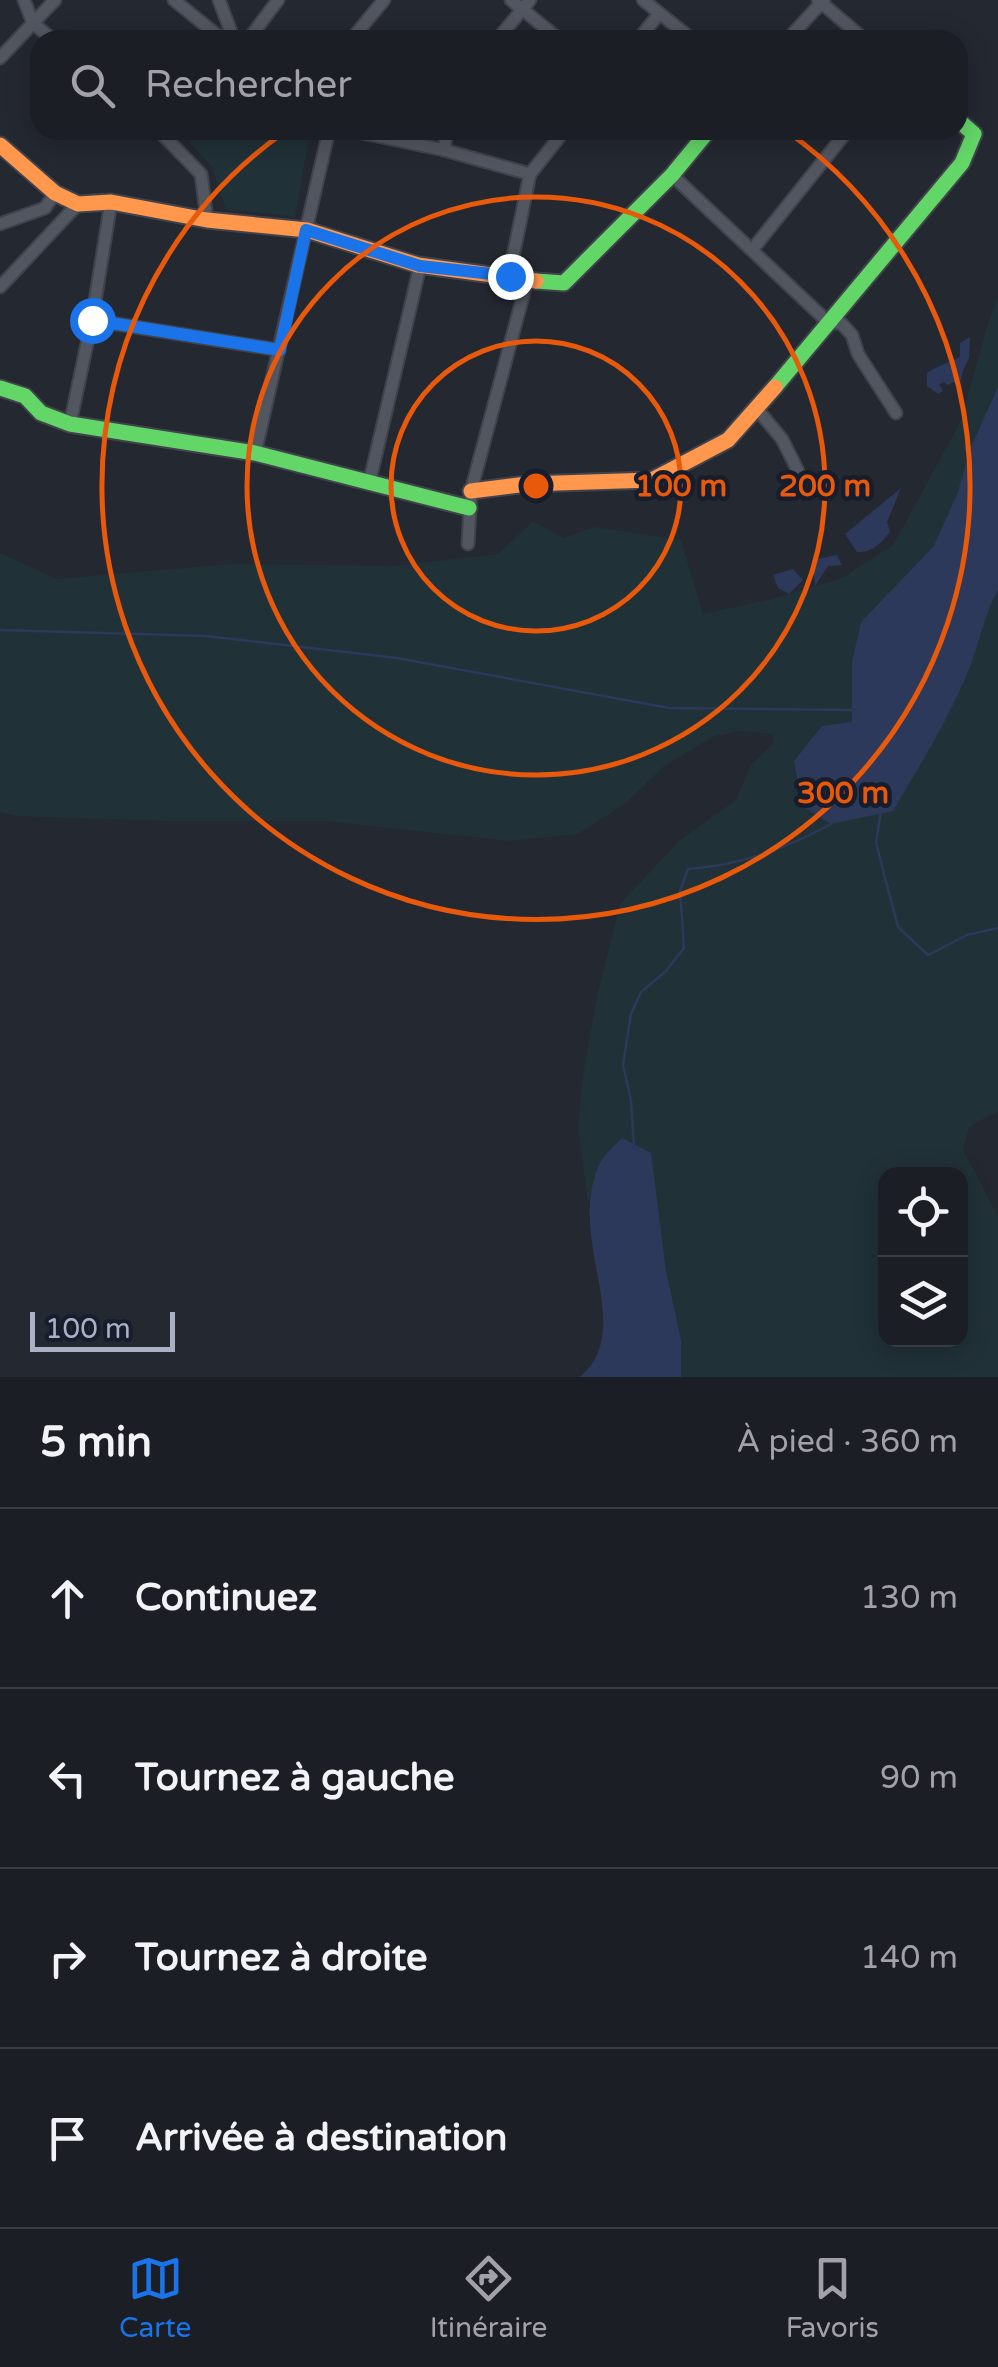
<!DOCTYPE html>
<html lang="fr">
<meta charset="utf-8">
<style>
body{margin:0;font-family:"Varela Round",sans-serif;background:#24272d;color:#f1f3f6}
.controls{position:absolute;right:30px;bottom:30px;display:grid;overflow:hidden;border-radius:20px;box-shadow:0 5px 25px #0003}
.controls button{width:90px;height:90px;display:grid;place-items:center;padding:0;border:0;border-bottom:2px solid #393c42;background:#1b1e25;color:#f1f3f6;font:50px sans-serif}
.scale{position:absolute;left:30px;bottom:25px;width:145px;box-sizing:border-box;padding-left:10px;border:5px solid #abb1c5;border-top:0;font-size:28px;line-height:35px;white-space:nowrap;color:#abb1c5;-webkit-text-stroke:8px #171d2c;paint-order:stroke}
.stop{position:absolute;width:30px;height:30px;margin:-22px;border:8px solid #1a73e8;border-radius:50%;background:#fff}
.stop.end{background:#1a73e8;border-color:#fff;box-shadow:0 2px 10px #0008}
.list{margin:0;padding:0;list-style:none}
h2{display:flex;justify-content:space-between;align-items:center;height:130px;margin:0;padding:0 40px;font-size:42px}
h2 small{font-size:32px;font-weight:400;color:#a0a2a7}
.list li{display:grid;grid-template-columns:65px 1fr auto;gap:30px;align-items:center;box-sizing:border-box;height:180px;padding:0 40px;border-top:2px solid #393c42}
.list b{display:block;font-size:38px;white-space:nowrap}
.list em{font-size:32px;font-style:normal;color:#a0a2a7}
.icon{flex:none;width:55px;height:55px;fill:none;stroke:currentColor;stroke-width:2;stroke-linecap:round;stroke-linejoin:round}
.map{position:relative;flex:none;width:998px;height:1377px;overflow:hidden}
.search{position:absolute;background:#1b1e25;box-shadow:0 5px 25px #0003;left:30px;right:30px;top:30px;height:110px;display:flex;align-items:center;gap:25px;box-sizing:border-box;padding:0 35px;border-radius:30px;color:#a0a2a7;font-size:38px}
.sheet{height:850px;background:#1b1e25}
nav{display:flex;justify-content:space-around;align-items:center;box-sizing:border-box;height:140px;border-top:2px solid #393c42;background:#1b1e25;font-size:28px;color:#a0a2a7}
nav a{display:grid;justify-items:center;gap:5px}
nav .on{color:#1a73e8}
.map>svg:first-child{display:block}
</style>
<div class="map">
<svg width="998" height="1377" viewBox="0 0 998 1377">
<rect width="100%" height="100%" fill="#242831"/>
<!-- green -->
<g fill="#213138" fill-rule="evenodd">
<polygon points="182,130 306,130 310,133 295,217 226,209 212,167 180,132"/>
<path d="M998 297V1111L969 1127 963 1150 998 1216V1377H681V1340L666 1270 650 1153 602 1160 588 1203 578 1127 583 1075 597 996 620 904 679 841 736 800 750 766 774 742 772 734 741 731 714 736 664 766 626 803 578 834 511 841 324 821H165L17 816 0 812V553L56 579 231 564 394 566 498 554 533 521 563 538 596 527 681 540 703 614 768 600 844 577 893 545 960 423 990 317ZM886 1174H960V1340H886Z"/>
</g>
<!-- water -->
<g fill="#2c395a">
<path d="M970 337 969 358 963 370 960 384 953 382 948 385 944 382 939 384 943 391 938 394 927 386V373C938 365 949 363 960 357V343Z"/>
<path d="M998 387V590C985 613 980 639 971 664 951 716 921 763 893 811L831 824 802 806 794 761 822 726 852 722V662L861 622 934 546 958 492 970 449Z"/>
<path d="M901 488 887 522 890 532C881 543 872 553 857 552L845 534Z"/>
<polygon points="837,555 842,565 828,566 815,586 812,560"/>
<polygon points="793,569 803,580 789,594 778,588 773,575"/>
<path d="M622 1138 651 1153 666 1270 681 1340V1377H580C585 1372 592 1365 595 1359 623 1305 567 1229 601 1161 606 1153 615 1145 622 1138Z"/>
</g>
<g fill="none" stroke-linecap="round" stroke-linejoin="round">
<!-- stream -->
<g stroke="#2c395a" stroke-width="2.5">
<polyline points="0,630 206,636 397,658 669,708 853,710"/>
<polyline points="881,810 876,843 898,927 928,955 967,935 998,928"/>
<path d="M634 1147 631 1100 623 1065 631 1014 641 992 665 972 684 948 680 891 688 869C740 865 785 849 831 824"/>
</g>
<defs>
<g id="street">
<polyline points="24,0 33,23 53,40"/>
<polyline points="174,0 223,40"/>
<polyline points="219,0 234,40"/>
<polyline points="511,0 560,40"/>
<polyline points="643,0 693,40"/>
<polyline points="818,0 865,40"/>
<polyline points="248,40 278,0"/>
<polyline points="351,40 384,0"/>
<polyline points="497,40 530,0"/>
<polyline points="638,40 659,14"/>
<polyline points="787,40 824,0"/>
<polyline points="0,58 55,0"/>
<polyline points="158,130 201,174 207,220"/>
<polyline points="348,130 444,150 530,174"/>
<polyline points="444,150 447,130"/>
<polyline points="672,175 829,323 841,323 852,335 858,354 896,413"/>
<polyline points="0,224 45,208 55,193"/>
<polyline points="752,250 848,130"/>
<polyline points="509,276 530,174 565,130"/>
<polyline points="0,287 78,204"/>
<polyline points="92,320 279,350"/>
<polyline points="757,409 782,439 798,471"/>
<polyline points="70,424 92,320 111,202"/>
<polyline points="255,453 329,130"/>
<polyline points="369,484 420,266"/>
<polyline points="468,544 471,491 527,281"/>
</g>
<g id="fast">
<polyline points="536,281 564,283 672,175 709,130"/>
<polyline points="775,387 962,163 974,134 958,120"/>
<polyline points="0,388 25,396 41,413 70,424 255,453 469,508"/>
</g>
<g id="slow">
<polyline points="0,145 55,193 78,204 111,202 207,220 307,230 418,265 536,281"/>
<polyline points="471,491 527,484 652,480 728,440 775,387"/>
</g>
</defs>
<!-- street casing -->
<use href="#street" stroke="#40434b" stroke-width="15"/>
<!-- fast casing -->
<use href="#fast" stroke="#40434b" stroke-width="19"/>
<!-- slow casing -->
<use href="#slow" stroke="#40434b" stroke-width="19"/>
<!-- street -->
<use href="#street" stroke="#525660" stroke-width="11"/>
<!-- fast -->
<use href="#fast" stroke="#63d668" stroke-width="15"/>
<!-- slow -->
<use href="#slow" stroke="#ff974d" stroke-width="15"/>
</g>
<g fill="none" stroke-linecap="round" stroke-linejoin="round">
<!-- route -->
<polyline stroke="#1a73e8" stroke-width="12" points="92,320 280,350 306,230 420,266 510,276"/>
</g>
<!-- distance rings -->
<g fill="none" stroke="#e8590c" stroke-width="5">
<circle cx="536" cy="486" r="145"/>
<circle cx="536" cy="486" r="289"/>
<path d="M785 130A434 434 0 1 1 287 130"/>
</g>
<circle cx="536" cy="486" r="15" fill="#e8590c" stroke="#171d2c" stroke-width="5"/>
<g font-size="30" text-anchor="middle" font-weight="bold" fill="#e8590c" stroke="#171d2c" stroke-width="9" stroke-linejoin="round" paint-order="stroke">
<text x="681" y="496">100 m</text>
<text x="825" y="496">200 m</text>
<text x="843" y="803">300 m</text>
</g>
</svg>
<div class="controls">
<button><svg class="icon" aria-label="locate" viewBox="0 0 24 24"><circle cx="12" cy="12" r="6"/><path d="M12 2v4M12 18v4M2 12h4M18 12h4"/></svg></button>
<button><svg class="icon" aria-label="layers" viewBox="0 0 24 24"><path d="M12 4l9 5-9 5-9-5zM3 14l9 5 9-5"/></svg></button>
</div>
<div class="scale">100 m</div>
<div class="stop" style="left:92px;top:320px"></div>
<div class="stop end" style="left:510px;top:276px"></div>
<div class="search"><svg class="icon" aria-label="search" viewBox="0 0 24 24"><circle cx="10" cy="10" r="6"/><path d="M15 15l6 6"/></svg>Rechercher</div>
</div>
<section class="sheet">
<h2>5 min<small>À pied · 360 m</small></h2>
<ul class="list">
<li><svg class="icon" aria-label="ahead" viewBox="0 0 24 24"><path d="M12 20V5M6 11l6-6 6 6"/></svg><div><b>Continuez</b></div><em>130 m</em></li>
<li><svg class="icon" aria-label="left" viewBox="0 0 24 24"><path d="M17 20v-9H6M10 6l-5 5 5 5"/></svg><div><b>Tournez à gauche</b></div><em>90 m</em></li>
<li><svg class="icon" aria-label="right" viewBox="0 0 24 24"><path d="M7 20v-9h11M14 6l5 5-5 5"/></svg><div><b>Tournez à droite</b></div><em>140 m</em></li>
<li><svg class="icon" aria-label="arrive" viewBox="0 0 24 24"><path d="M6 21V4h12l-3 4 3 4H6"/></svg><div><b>Arrivée à destination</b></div></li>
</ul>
</section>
<nav>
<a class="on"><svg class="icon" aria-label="map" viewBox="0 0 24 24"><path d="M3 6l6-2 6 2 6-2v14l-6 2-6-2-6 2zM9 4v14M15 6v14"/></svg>Carte</a>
<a><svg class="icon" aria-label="directions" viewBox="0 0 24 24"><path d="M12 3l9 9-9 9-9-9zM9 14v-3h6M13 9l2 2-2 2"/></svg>Itinéraire</a>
<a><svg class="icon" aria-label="saved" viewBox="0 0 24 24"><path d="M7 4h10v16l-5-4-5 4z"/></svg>Favoris</a>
</nav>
